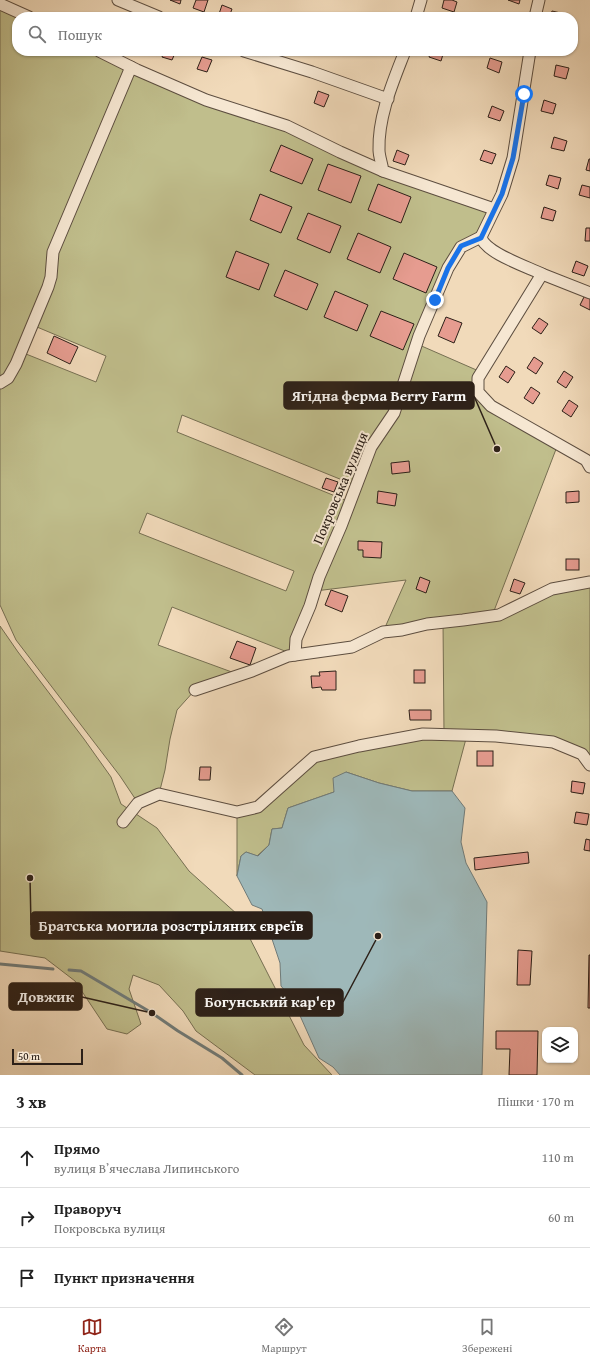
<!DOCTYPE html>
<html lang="uk">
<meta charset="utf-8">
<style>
body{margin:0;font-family:"Gentium Book Plus",serif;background:#f2f2f2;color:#222}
.controls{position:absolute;right:12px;bottom:12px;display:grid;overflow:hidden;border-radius:8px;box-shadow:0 1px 3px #0004}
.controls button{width:36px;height:36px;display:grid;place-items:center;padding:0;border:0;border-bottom:1px solid #e0e0e0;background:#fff;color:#222;font:20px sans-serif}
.scale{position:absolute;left:12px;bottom:10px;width:71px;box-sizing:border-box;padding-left:4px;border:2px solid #2c2018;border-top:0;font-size:11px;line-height:14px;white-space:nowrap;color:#2c2018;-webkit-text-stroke:3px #f6e7d2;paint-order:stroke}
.stop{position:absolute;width:12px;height:12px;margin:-9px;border:3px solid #1a73e8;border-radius:50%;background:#fff}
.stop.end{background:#1a73e8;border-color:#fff;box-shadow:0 1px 4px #0008}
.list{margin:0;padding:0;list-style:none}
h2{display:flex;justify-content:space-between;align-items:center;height:52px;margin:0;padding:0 16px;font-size:17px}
h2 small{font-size:13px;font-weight:400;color:#767676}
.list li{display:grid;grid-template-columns:26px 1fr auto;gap:12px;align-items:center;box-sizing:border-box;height:60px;padding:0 16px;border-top:1px solid #e0e0e0}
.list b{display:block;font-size:15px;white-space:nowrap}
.list p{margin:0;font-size:13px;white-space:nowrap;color:#767676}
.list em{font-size:13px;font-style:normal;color:#767676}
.icon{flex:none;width:22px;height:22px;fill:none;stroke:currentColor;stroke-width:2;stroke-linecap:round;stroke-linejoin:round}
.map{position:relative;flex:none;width:590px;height:1075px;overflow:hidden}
.search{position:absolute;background:#fff;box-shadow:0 1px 3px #0004;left:12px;right:12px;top:12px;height:44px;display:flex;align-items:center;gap:10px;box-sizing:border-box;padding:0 14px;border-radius:16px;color:#767676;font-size:15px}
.sheet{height:232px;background:#fff}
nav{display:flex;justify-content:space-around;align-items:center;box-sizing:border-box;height:56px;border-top:1px solid #e0e0e0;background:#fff;font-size:11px;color:#767676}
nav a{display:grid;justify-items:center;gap:2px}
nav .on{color:#8f2418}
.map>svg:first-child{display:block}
</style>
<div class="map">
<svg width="590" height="1075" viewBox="0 0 590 1075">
<rect width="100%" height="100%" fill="#f1daba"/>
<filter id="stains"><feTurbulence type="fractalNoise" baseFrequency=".005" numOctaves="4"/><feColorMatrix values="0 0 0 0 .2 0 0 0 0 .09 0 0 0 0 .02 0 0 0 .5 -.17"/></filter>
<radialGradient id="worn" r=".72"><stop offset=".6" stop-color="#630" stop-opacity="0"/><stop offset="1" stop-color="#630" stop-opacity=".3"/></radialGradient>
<!-- green -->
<g fill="#c0be8c" stroke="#766f52" fill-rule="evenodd">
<path d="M0 10 17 17V51H99L340 152 494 209 481 237 461 247 417 344 481 372 478 392 558 444 492 616 525 602 590 582V765L553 742 467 735 452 791H412L379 783 346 772 334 792 288 808 282 828 272 829 269 845 257 856 246 852 241 856 237 876V812L258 807 314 757 444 734 443 622 383 632 406 580 315 591 295 655 172 607 158 645 240 675 195 690 177 710 170 739 165 770 159 794 138 803 120 776 16 640 0 605ZM37 327 106 356 96 382 26 354ZM182 415 357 486 350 502 177 432ZM147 513 294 571 286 591 139 533Z"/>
<polygon points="0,626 18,652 84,739 111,777 121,804 157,828 189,871 238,915 304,1045 332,1075 255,1075 196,1031 183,1011 159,985 133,975 129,989 141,1024 127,1034 107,1029 75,981 45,958 0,951"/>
</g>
<!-- water -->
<polygon fill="#9eb8b9" stroke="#707b79" points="346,772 379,783 412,791 452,791 465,808 461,842 466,863 487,902 482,1075 340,1075 333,1067 319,1058 293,1000 281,986 280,963 262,909 252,905 237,876 241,856 246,852 258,856 269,845 272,829 282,828 288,808 334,792 333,778"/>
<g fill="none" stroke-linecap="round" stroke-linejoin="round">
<!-- stream -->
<g stroke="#707b79" stroke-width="3">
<polyline points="0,964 53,969"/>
<polyline points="69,970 81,971 152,1013 178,1031 222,1058 242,1075"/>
</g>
</g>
<!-- building -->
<g fill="#e69c90" stroke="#2c2018">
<polygon points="170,0 181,0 180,4"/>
<polygon points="196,0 208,0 204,12 193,8"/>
<polygon points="444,0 452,0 457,2 454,12 442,8"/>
<polygon points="508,0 520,0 519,4"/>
<polygon points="222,5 232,9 229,17 218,17"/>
<polygon points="552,11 565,14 564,17 550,17"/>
<polygon points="502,14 511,17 501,17"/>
<polygon points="164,51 176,51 172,60 162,57"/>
<polygon points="431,51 444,51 441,61 429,57"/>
<polygon points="202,57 212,60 207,72 197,69"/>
<polygon points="490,58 502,62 499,73 487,68"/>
<polygon points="556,65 569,68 566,79 554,76"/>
<polygon points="318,91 329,95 324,107 314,103"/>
<polygon points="544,100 556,104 553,114 541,111"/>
<polygon points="492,106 504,111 500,121 488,117"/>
<polygon points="554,137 567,141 564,151 551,148"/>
<polygon points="281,145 313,159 302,184 270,171"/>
<polygon points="397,150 409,155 405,165 393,161"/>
<polygon points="484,150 496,154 492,164 480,160"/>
<polygon points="589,159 590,159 590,171 586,170"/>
<polygon points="328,164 361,176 351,203 318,190"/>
<polygon points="549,175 561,178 558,189 546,185"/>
<polygon points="378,184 411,197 401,223 368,210"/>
<polygon points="582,185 590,187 590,198 579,195"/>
<polygon points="260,194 292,207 281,233 250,220"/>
<polygon points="544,207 556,211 553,221 541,218"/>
<polygon points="308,213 341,226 330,253 297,239"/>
<polygon points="586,228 590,228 590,241 585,241"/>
<polygon points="358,233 391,247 380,273 347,259"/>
<polygon points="236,251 269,264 259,290 226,277"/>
<polygon points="404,253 437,267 426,293 393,279"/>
<polygon points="576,261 588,266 584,276 572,272"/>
<polygon points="285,270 318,284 307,310 274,296"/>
<polygon points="335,291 368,305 357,331 324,317"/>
<polygon points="585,295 590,298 590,310 580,305"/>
<polygon points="381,311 414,324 403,350 370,336"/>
<polygon points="446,317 462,323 454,343 438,336"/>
<polygon points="539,318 548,324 541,334 532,328"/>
<polygon points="54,336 78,347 70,364 47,353"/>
<polygon points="534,357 543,363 536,374 527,368"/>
<polygon points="506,366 515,372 508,383 499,377"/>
<polygon points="564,371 573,377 566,388 557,382"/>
<polygon points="531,387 540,393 533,404 524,398"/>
<polygon points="569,400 578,406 571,417 562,411"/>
<polygon points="409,461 410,472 392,474 391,463"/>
<polygon points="326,478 338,482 334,492 322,488"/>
<polygon points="378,491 397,494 395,506 377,503"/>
<polygon points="579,491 579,502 566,503 566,492"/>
<polygon points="358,541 382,542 381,558 363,557 363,550 358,550"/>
<rect x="566" y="559" width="13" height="11"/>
<polygon points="420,577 430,581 426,593 416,589"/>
<polygon points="514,579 525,583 520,594 510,591"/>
<polygon points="331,590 348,596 342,612 325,605"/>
<polygon points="237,641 256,648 250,665 230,658"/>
<rect x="414" y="670" width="11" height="13"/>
<polygon points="336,671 336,690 322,690 321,687 312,688 311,676 320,676 319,672"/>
<polygon points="409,710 431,710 431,720 410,720"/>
<rect x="477" y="751" width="16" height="15"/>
<polygon points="200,767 211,767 210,780 199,780"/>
<polygon points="572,781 585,783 583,794 571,792"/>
<polygon points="576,812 589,814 587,825 574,823"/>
<polygon points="586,839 590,840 590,851 584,850"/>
<polygon points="528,852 529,863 475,870 474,858"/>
<polygon points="518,950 532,951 530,985 517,985"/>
<polygon points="589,955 590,955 590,1008 588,1008"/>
<polygon points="496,1031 538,1031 537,1075 509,1075 510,1049 496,1049"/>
</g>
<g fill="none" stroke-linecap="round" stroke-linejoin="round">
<defs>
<g id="street">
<polyline points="118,0 159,17"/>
<polyline points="0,4 29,17"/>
<polyline points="416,17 421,0"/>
<polyline points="535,17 539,0"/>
<polyline points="99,51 137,70 206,100 287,126 340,152 383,171"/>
<polyline points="244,51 312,72 388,99"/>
<path d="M405 51C393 82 378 116 379 150 379 156 382 164 383 171L494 209"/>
<path d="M530 51 513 158 502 194 481 237C485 253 528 267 542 274L478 378V392L491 406 586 460 590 467"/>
<polyline points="542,274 590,293"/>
<polyline points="0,383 8,378 16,364 48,287 51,277 53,252 131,67"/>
<polyline points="295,655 296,639 310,606 319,577 341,526 371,447 394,413 419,336 448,268 461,247 481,237"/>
<polyline points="195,690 252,671 288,656 352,647 383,632 402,630 427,624 463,620 499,615 552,589 590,582"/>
<polyline points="123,822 138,803 159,794 237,812 258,807 314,757 359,746 423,734 496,736 553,742 582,754 590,765"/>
</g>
</defs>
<!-- street casing -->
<use href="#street" stroke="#5d4e40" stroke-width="13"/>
<!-- street -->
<use href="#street" stroke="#f6e7d2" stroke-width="11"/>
</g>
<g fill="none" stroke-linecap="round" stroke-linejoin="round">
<!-- route -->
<polyline stroke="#1a73e8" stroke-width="5" points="435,300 448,268 461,246 481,238 502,194 513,158 524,94"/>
</g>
<g text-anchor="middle" stroke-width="4" stroke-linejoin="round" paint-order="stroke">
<!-- street labels -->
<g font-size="14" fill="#2c2018" stroke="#f6e7d2">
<text transform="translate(340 488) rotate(-67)" y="5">Покровська вулиця</text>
</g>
</g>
<!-- callouts -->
<path fill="none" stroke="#2c2018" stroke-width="1.5" d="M497 449L474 396M30 878L31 925M152 1013L82 997M378 936L343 1002"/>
<g fill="#2c2018" stroke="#f6e7d2" stroke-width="1.5">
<circle cx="497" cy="449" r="4"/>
<circle cx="30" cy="878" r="4"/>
<circle cx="152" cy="1013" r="4"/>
<circle cx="378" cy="936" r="4"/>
</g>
<g fill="#2c2018" stroke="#2c2018" stroke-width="1.5">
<rect x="284" y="382" width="190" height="27" rx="4"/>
<rect x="31" y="912" width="281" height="27" rx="4"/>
<rect x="9" y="983" width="73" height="27" rx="4"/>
<rect x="196" y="989" width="147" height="27" rx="4"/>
</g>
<g font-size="15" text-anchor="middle" font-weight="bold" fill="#fff">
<text x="379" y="401">Ягідна ферма Berry Farm</text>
<text x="171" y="931">Братська могила розстріляних євреїв</text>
<text x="46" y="1002">Довжик</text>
<text x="270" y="1007">Богунський кар'єр</text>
</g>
<rect width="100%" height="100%" filter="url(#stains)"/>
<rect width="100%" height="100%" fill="url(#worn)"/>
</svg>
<div class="controls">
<button><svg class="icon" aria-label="layers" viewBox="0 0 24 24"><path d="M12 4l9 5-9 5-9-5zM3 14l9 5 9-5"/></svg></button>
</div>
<div class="scale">50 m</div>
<div class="stop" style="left:524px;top:94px"></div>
<div class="stop end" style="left:435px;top:300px"></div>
<div class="search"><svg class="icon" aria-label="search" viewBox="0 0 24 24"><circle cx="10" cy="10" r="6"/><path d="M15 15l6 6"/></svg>Пошук</div>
</div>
<section class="sheet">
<h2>3 хв<small>Пішки · 170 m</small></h2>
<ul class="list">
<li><svg class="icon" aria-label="ahead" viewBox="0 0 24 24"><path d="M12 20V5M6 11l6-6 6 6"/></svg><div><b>Прямо</b><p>вулиця Вʼячеслава Липинського</p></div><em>110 m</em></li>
<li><svg class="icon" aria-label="right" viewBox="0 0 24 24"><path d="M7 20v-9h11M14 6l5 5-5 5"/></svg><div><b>Праворуч</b><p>Покровська вулиця</p></div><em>60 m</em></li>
<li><svg class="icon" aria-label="arrive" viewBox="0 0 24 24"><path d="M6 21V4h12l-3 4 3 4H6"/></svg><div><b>Пункт призначення</b></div></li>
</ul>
</section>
<nav>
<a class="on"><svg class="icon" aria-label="map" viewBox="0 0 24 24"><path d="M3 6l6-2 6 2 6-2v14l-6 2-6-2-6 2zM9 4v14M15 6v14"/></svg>Карта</a>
<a><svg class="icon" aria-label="directions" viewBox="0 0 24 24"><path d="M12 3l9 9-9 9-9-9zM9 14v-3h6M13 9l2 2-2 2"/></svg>Маршрут</a>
<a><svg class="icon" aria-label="saved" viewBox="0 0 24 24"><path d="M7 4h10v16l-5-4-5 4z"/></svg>Збережені</a>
</nav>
